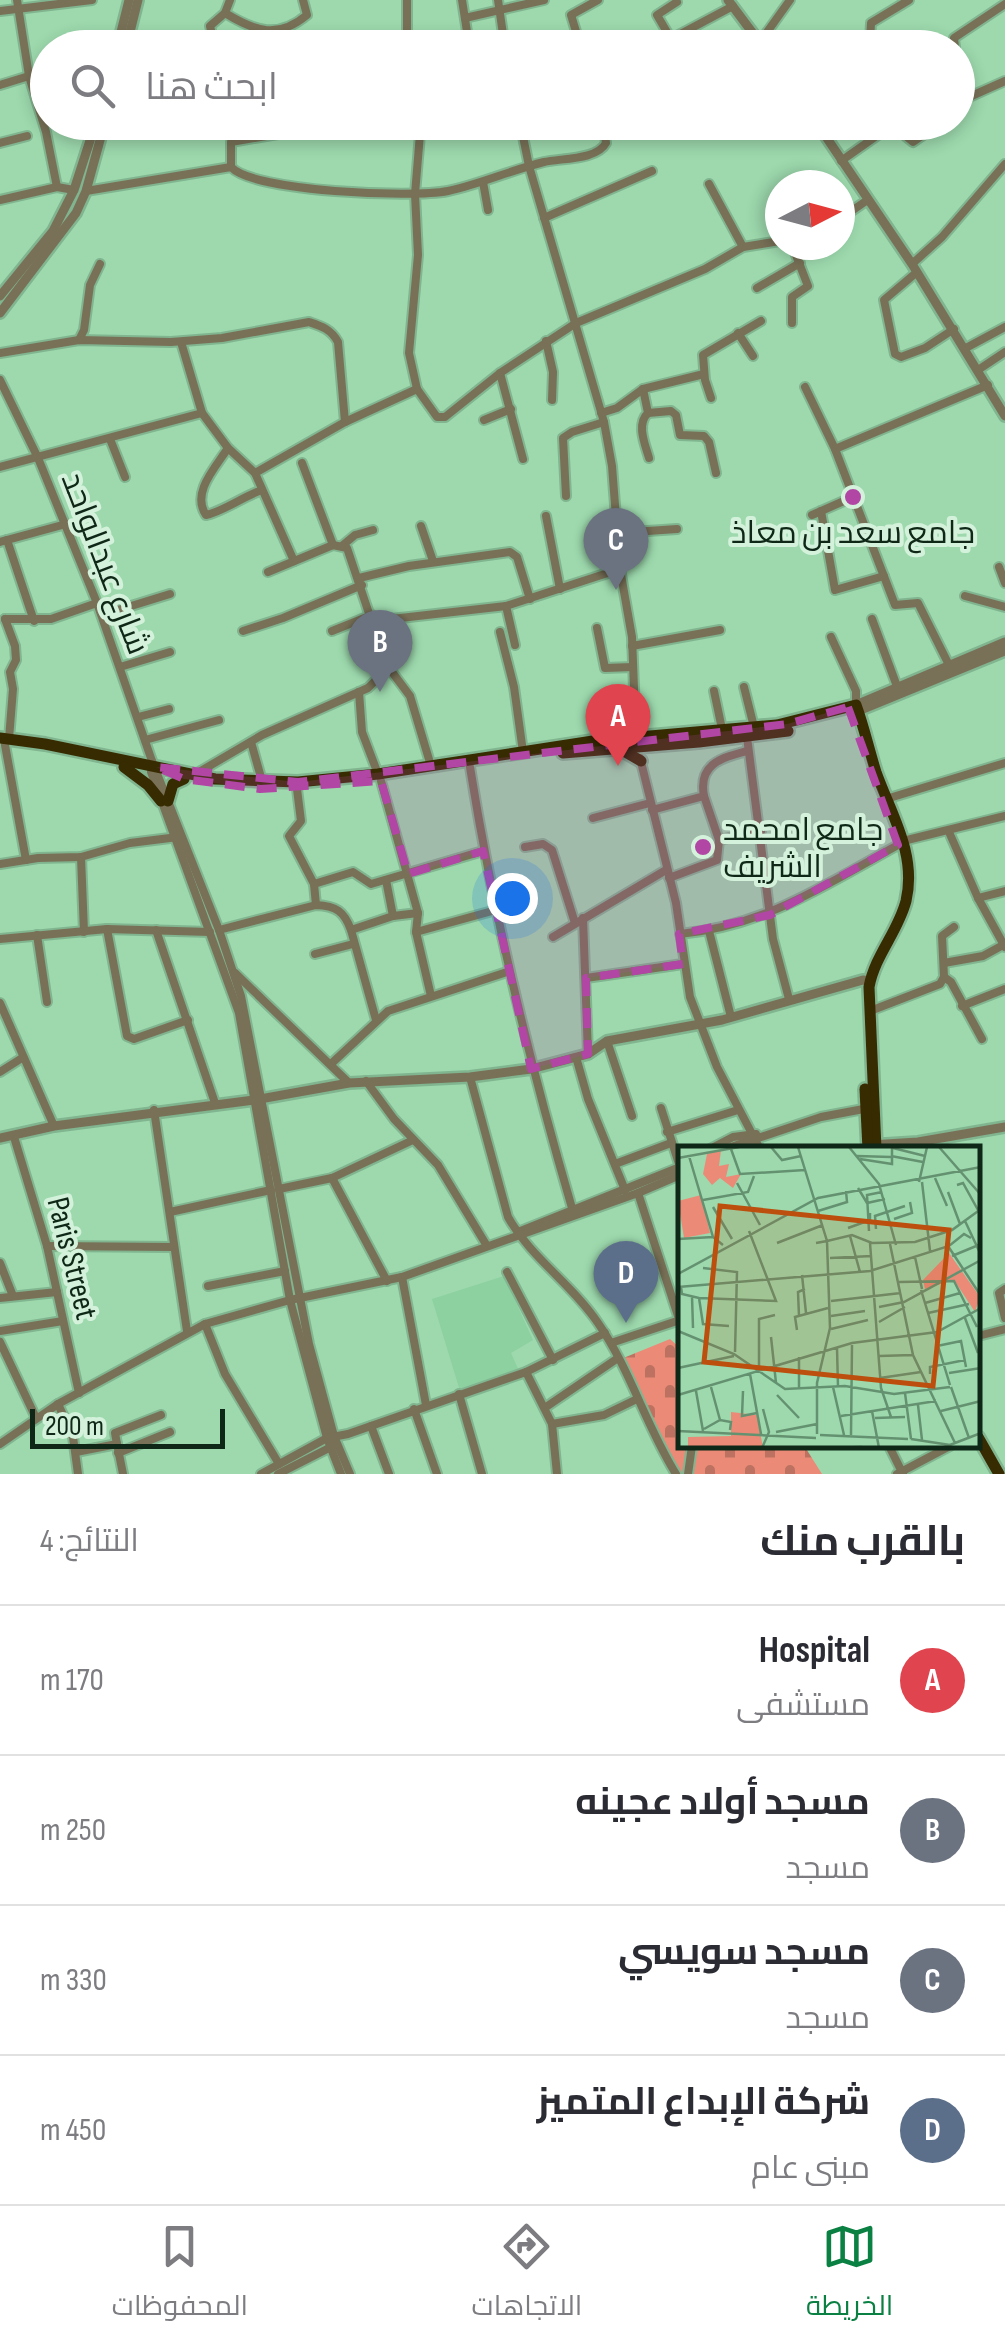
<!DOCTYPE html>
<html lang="ar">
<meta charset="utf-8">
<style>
body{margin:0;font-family:"Sofia Sans Condensed",Cairo,sans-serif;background:#f2f2f3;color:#2b2b33;direction:rtl}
.compass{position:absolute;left:765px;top:170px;width:90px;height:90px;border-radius:50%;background:#fff;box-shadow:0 5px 15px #0003;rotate:84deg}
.scale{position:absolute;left:30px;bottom:25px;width:195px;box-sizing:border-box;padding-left:10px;border:5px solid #0e2716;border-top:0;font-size:28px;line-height:35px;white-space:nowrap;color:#0e2716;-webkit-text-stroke:8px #d4f2db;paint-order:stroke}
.you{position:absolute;left:512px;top:898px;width:35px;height:35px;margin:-25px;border:8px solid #fff;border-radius:50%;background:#1a73e8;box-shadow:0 0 0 15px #1a73e833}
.badge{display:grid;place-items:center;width:65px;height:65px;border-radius:50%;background:#0b8043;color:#fff;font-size:32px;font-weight:700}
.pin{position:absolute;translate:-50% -82px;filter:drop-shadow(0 2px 5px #0008)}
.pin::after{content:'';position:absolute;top:52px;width:35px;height:30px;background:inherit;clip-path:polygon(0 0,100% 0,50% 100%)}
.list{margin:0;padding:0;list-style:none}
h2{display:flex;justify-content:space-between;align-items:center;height:130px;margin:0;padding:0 40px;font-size:42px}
h2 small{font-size:32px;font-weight:400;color:#7c7c81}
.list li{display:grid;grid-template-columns:65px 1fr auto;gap:30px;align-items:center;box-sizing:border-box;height:150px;padding:0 40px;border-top:2px solid #e1e1e2}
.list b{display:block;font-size:38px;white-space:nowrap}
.list p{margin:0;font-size:32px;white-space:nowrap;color:#7c7c81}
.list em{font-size:32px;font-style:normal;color:#7c7c81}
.icon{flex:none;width:55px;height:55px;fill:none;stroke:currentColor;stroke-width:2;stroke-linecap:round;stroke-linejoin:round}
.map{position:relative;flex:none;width:1005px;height:1474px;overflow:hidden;direction:ltr}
.search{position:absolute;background:#fff;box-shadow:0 5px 15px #0003;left:30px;right:30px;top:30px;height:110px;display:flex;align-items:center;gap:25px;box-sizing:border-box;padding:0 35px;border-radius:55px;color:#7c7c81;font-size:38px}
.sheet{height:730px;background:#fff}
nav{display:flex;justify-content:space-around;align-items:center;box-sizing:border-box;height:140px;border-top:2px solid #e1e1e2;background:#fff;font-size:28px;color:#7c7c81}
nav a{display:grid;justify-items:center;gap:5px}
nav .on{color:#0b8043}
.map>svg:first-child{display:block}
</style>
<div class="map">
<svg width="1005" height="1474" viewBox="0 0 1005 1474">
<defs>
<pattern id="cemetery-stones" width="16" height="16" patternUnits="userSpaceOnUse" patternTransform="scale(2.5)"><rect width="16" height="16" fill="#eb8b77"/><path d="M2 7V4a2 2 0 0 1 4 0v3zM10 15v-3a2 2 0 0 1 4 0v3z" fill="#bd7261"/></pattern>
</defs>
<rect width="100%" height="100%" fill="#9dd9ad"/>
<!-- built -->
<polygon fill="#8dd1a0" points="504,1276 533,1340 511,1353 519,1371 460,1391 432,1299"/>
<!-- cemetery -->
<polygon fill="url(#cemetery-stones)" points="670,1339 680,1348 680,1446 805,1447 822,1474 673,1474 661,1457 616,1361"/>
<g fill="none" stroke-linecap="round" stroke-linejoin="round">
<defs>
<g id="minor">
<polyline points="17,0 29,76 46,132 57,187"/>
<polyline points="462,0 468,38"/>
<polyline points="498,0 505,48"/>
<polyline points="677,2 657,15 671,39 733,6"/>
<polyline points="0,11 92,0"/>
<path d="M225 13C256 32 278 39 307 15L303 0"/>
<polyline points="465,18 544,0"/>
<polyline points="760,42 790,0"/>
<polyline points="215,48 210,26 225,13 230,0"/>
<polyline points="407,48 407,0"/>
<polyline points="581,48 571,15 598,0"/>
<polyline points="865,48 870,41 871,23 909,0"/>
<polyline points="955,48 954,38 1005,4"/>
<polyline points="958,55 969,96"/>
<polyline points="0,85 29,76"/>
<polyline points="958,102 1005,81"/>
<polyline points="239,122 244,139"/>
<polyline points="421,122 415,194 418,255 409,353 417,389 437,417 445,417 500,373 576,323 705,269 743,247 780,241"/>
<polyline points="520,122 529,166 604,422 612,466 620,569 632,637 636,739"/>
<polyline points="0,143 27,136"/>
<polyline points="841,161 892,125 913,142 942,122"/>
<polyline points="231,167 231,142 278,134 300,122"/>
<polyline points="483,182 488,210"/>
<polyline points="709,184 743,247"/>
<path d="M86 191 231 167C254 192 413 198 448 191 481 184 511 170 544 162 562 158 597 160 606 143L603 122"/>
<polyline points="0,200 57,187 74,190"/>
<polyline points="544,218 652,171"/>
<polyline points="840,219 866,201"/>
<polyline points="792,245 808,286 792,297 792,323"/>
<polyline points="912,264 942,237 1005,164"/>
<polyline points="917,272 884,300 895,354 901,357 925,348 954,329"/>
<polyline points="757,288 800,263"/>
<polyline points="738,333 753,356"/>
<polyline points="79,340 84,330 90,285 100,264"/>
<polyline points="546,341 553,372 552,400"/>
<polyline points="181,342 202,413 228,448 255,473 294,561"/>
<polyline points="964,349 1005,327"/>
<path d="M0 353 79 340 171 342 222 338 309 322C321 326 331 329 338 342L345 422"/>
<polyline points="978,370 1005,352"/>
<polyline points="500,373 523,459"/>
<polyline points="0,380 38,458 97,603 152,761 219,930 241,996 309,1344 334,1436 350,1474"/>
<polyline points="805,387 835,449 895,605 918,603 950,667"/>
<path d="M643 389 648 413C636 424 645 444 649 458"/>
<polyline points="711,398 705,380 703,355 761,321"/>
<polyline points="601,413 617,408 643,389 704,374"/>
<polyline points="648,413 671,411 676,415 680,435 704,436 709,442 716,473"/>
<polyline points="484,420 511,409"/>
<polyline points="110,439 125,477"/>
<path d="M228 448C215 468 191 493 206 515 222 512 244 496 262 490"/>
<polyline points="835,449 988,385"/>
<polyline points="302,463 333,545"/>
<polyline points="0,467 202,413"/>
<polyline points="255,473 345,422 417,389"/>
<polyline points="566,496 563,438 572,432 604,422"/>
<polyline points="821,511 835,590 884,576"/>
<polyline points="812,515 853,497"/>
<polyline points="546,516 560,589"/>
<polyline points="421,526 433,561"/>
<polyline points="618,533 677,529"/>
<polyline points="7,540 34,621"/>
<polyline points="0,542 66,524"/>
<polyline points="343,545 355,535 373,530"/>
<polyline points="999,567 1005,583"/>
<polyline points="268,572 333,545 347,548 386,664 410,696 431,766"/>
<polyline points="359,578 409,566 510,552 517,557 530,599"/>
<polyline points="965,596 1005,607"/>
<polyline points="506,606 515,645"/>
<polyline points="102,615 170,594"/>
<polyline points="5,619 15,646 16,660 10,672 13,689 9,739"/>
<polyline points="5,619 51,619 97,603"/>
<polyline points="872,619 898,689"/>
<polyline points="374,621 506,606 620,569"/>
<polyline points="597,628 605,668 633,667"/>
<polyline points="243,631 283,618 362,585"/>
<polyline points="332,631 372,615"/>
<polyline points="500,632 514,687 523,752"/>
<polyline points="831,637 856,691 856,705"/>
<polyline points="632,646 720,630"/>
<polyline points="120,667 170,652"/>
<polyline points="744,687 754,727"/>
<polyline points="714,691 722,729"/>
<polyline points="359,692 362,732 378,774"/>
<polyline points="138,717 169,709"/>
<polyline points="747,737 773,939 789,999"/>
<polyline points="145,740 219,720"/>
<polyline points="251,742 262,781"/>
<polyline points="5,745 26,860"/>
<polyline points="640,758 676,903 690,997 717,1067 760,1149"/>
<polyline points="152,762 151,772 239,1013 290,1300 327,1438 341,1474"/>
<path d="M470 767C494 918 529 1061 572 1208"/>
<polyline points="194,775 262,735 368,688 388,668"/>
<polyline points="381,781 418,913 416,932 431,996"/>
<polyline points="297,789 301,821 289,836 314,884 316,905"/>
<polyline points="704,796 719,840"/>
<polyline points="886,799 1005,763"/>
<path d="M652 810 704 796C698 764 721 758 747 751"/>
<polyline points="593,818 650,803"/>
<polyline points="949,832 978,898 1005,947"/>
<polyline points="903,841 1005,816"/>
<polyline points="525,847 543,844 552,850 575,923"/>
<polyline points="81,857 84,932"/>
<polyline points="0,864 38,858 81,857 130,843 178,837"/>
<polyline points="669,878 717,860 719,840 761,831"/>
<polyline points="386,880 393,916"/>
<polyline points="314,884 353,872 371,884 483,851"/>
<polyline points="978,898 1005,891"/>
<polyline points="583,918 588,1054"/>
<polyline points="107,929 127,1036 134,1039 188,1020"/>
<polyline points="156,930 215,1103"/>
<path d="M219 930 316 905C336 906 344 911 351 930L376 1020"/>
<polyline points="351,930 393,916 418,913"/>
<polyline points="709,931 731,1017"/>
<polyline points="416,932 496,910"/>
<path d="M680 934C765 926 825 885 898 845"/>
<polyline points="37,935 47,1002"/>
<polyline points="553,937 666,870"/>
<polyline points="0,939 107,929 210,932"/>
<polyline points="315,954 353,944"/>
<polyline points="944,963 983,956 1005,944"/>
<polyline points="235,973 349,1083"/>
<polyline points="944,977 951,982 982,1039"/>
<polyline points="586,978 683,964"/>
<polyline points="0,1003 54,1126"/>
<polyline points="962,1006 1005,989"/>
<polyline points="870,1011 940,984 944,977 942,936 954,927"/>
<polyline points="607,1041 632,1116"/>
<polyline points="576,1057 588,1099 625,1190"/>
<polyline points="332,1063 388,1011 507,972"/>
<polyline points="0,1072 22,1058"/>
<path d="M470 1077 508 1217C531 1258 572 1284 598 1323 630 1369 646 1426 676 1474"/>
<polyline points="366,1081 394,1119 438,1165 487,1246"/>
<polyline points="661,1108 680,1167"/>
<polyline points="154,1110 187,1331"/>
<polyline points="667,1132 738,1110"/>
<polyline points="14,1137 47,1246 79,1393"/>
<polyline points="710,1149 733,1137 756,1134"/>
<polyline points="725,1149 821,1117 869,1108"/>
<polyline points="615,1164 671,1143"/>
<polyline points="332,1178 387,1281"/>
<polyline points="279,1189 332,1178 413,1140"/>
<polyline points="638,1193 680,1322"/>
<polyline points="170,1212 271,1190"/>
<polyline points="518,1232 680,1167"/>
<polyline points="47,1246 174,1247"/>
<polyline points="0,1263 13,1296"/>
<polyline points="507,1272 553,1360"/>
<polyline points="402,1277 426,1405"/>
<polyline points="208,1286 285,1271"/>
<polyline points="1005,1289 999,1293 1005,1318"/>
<polyline points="0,1298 57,1292"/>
<polyline points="205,1324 225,1374 279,1464"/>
<polyline points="0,1331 63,1321"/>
<polyline points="978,1336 1005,1329"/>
<polyline points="0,1342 36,1418"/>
<polyline points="611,1343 680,1320"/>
<polyline points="526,1372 552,1424 557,1474"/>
<polyline points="459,1394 482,1474"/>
<polyline points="58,1404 73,1437 78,1474"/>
<polyline points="546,1407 618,1358"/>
<polyline points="414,1409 437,1474"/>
<polyline points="552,1424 604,1415 637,1399"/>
<polyline points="371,1426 389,1474"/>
<polyline points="0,1444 58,1404 205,1324 290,1300 402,1277 638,1193 680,1175"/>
<polyline points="117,1444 115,1433 161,1415"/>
<polyline points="889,1446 903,1474"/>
<polyline points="76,1452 117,1444 123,1474"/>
<polyline points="118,1453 170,1432"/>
<polyline points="261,1474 327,1438 348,1434 526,1372 605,1333"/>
<polyline points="278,1474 333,1446"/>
<polyline points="688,1474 692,1446"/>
<polyline points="897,1474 950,1446"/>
</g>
<g id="tertiary">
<polyline points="728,0 764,48"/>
<polyline points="117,48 129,0"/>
<polyline points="126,48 138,0"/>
<polyline points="816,122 912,264 1005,416"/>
<polyline points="0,296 53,231 74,190 96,122"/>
<polyline points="0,313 76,213 86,191 105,122"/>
<polyline points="856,705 1005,642"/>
<polyline points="858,711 1005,651"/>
<polyline points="0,1138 54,1126 254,1100 349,1083 470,1077 531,1069 588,1054 607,1041 722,1020 863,980 870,981"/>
<polyline points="870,1145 918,1142 1005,1127"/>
</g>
<g id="primary">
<path d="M0 738 45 744 215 779 298 782 378 774 593 741 777 725 856 705C864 727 869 750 876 772 891 814 917 854 906 901 898 932 875 955 869 987L876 1149"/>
<polyline points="622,750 641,761"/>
<polyline points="563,753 699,742 788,731"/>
<polyline points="124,767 148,785 161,801"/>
<polyline points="168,801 173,784 184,779"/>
<polyline points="865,1089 868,1149"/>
<polyline points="978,1437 999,1474"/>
</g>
</defs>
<!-- minor casing -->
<use href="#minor" stroke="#80b58f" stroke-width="12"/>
<!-- tertiary casing -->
<use href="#tertiary" stroke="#80b58f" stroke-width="14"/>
<!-- primary casing -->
<use href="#primary" stroke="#80b58f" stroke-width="16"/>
<!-- minor -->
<use href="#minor" stroke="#797157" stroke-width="8"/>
<!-- tertiary -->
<use href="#tertiary" stroke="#797157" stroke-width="9"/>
<!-- primary -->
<use href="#primary" stroke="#372b01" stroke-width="11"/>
</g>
<!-- marked area -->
<path fill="#b246a5" fill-opacity="0.2" stroke="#b246a5" stroke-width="8" stroke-dasharray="20 12" stroke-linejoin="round" d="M848 707 898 845 770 915 679 934 683 964 586 978 588 1054 531 1069 483 851 408 874 381 781 260 789 184 779 156 767 298 782 787 724Z"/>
<!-- markers -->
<g fill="#b246a5" stroke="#d4f2db" stroke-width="4">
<circle cx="853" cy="497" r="10"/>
<circle cx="703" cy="847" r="10"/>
</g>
<g text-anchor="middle" stroke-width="8" stroke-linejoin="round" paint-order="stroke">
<!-- poi labels -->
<g font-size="32" fill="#0e2716" stroke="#d4f2db">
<text x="853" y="543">جامع سعد بن معاذ</text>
<text x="723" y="840" text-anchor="start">جامع امحمد<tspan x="723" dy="37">الشريف</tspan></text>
</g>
<!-- street labels -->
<g font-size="32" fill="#0e2716" stroke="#d4f2db">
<text transform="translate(106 563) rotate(69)" y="11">شارع عبدالواحد</text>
<text transform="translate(73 1258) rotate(76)" y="11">Paris Street</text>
</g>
</g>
<!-- overview -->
<g transform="translate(678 1146)">
<rect width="302" height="302" fill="#9dd9ad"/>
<path d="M43 4 41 20 51 18 48 31 63 28 55 42 42 32 34 39 25 28 29 8Z" fill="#eb8b77"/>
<path d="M23 49 32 87 6 92 0 55ZM271 107 302 151 297 166 276 134 247 143 245 134ZM53 266 79 269 85 302H10V291L53 290Z" fill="#eb8b77"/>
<path fill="none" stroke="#649271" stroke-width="2.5" d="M93 1 104 14 123 10M120 1 149 95 138 97M171 1 201 38 218 99M261 1 303 49M215 2 247 10M53 3 62 28 127 24M11 10 35 91 45 99M179 10 213 11M213 10 245 16M0 12 61 1M182 13 214 18V1M257 32 269 60M241 36 249 1M244 36 252 105M59 37 82 79M279 39 285 37 300 64M180 42 189 57 207 53M270 46 282 78M25 54 70 46 76 30M35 61 54 93M140 65 169 56 168 45M216 73 234 67 232 56M287 75 303 109M170 82 192 74V67M198 83 197 70 227 60M191 85 189 49 204 46M172 90 182 126M0 93 35 91M99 97 145 79M192 97 203 242 213 271M268 97 303 150M212 98 235 209 277 297M274 110 303 98M237 111 244 143M152 112 194 110M25 122 59 126 57 206M0 128 140 52 303 21M124 129 128 167M221 136 276 135 299 181M0 141 192 125 271 100 286 88 293 92M3 141 4 148 21 152 98 155 71 85M243 144 272 239M14 150 15 182M21 152 25 178 51 180M153 155 223 147M247 157 282 147M201 161 226 156 303 114M250 167 291 158M121 170 120 146 127 143M153 170 187 165M287 172 300 207M201 176 227 161M153 183 190 174M119 184 117 171 150 162M0 185 56 208 107 243 167 240 216 248 272 241M93 191 98 237M259 200 283 195 288 221M159 202 160 241M201 210 235 209M121 211V242M0 222 56 210M81 223V173L97 169M271 227 303 222M72 228 83 288M252 228V221L287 214M202 232 243 226M33 241 42 274M155 241 166 289M273 241 291 292M18 245 25 285M65 245 64 270 79 267M227 247 233 293M0 249 174 197 259 186 303 162M99 249 121 272M240 259 244 294M194 265 201 302M263 265 303 255M163 270 258 255M197 272 227 271M26 283 42 274 53 276 52 284M0 285 138 292M98 286 139 278M139 288V237L152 182 149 95 174 89 194 97 237 96 274 84 303 63M142 289 230 293M173 289 174 199M233 293 272 299M84 302 91 286 85 263M146 302 184 301M264 302 303 287"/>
<path fill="#bc4f0e" fill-opacity="0.15" stroke="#bc4f0e" stroke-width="5" d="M42 60 271 84 255 240 26 216Z"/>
<rect width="302" height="302" fill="none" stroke="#0e2716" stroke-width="5"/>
</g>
</svg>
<svg class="compass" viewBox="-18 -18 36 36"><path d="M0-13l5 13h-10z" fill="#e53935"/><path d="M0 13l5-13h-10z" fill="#7c7c81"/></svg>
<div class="scale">200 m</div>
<div class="you"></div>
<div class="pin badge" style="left:618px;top:766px;background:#e0444e">A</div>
<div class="pin badge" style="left:380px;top:692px;background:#6b7280">B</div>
<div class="pin badge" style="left:616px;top:590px;background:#6b7280">C</div>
<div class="pin badge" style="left:626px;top:1323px;background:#5c6f8a">D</div>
<div class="search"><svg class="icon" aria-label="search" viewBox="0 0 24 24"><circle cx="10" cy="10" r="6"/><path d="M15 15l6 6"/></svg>ابحث هنا</div>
</div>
<section class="sheet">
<h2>بالقرب منك<small>النتائج: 4</small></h2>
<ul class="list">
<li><span class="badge" style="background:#e0444e">A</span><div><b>Hospital</b><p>مستشفى</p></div><em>170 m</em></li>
<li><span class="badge" style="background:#6b7280">B</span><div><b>مسجد أولاد عجينه</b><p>مسجد</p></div><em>250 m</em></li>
<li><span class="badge" style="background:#6b7280">C</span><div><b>مسجد سويسي</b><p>مسجد</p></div><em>330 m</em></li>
<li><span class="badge" style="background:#5c6f8a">D</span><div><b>شركة الإبداع المتميز</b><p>مبنى عام</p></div><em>450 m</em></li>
</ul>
</section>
<nav>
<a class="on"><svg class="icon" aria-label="map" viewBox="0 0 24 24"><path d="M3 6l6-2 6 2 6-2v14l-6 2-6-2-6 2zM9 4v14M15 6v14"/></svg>الخريطة</a>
<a><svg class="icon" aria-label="directions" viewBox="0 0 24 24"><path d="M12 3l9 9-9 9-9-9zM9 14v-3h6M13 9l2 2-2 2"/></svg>الاتجاهات</a>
<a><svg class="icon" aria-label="saved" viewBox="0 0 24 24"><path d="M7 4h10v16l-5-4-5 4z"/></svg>المحفوظات</a>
</nav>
